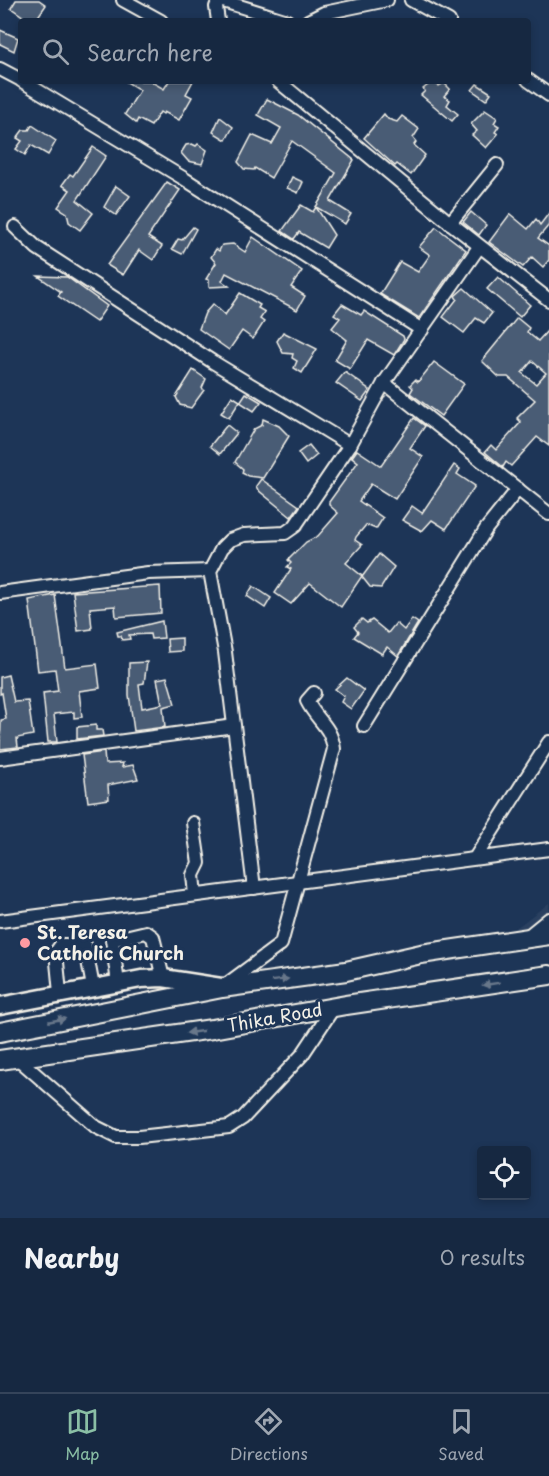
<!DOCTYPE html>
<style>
body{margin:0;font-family:"Playpen Sans",sans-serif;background:#1f3048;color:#f1f3f6}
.controls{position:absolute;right:18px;bottom:18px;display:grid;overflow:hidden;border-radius:6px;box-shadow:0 3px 9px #0003}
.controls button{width:54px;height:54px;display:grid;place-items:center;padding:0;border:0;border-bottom:2px solid #35445a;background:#162841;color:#f1f3f6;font:30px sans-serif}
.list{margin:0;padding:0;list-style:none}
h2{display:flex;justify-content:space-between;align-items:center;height:78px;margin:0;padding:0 24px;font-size:26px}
h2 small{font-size:20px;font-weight:400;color:#9ea6b1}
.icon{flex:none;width:33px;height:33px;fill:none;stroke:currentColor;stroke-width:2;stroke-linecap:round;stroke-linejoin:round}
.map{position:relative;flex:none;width:549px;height:1218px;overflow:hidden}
.search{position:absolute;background:#162841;box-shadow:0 3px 9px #0003;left:18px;right:18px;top:18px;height:66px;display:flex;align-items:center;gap:15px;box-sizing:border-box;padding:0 21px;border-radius:6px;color:#9ea6b1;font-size:22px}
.sheet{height:174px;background:#162841}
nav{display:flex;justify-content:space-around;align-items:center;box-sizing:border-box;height:84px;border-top:2px solid #35445a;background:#162841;font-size:16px;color:#9ea6b1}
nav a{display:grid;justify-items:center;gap:3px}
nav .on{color:#8abfa5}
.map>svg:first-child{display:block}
</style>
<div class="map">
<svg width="549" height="1218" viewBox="0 0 549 1218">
<rect width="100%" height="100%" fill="#1d3557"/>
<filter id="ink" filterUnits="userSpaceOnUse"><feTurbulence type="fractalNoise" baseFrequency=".0167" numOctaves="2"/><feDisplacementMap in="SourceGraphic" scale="12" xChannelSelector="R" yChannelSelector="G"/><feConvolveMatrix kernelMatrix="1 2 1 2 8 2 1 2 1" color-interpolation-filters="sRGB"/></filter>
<g filter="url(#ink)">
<!-- built -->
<polygon fill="#2a4060" points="549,903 549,930 508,933 520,925"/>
<!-- building -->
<g fill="#485b74" stroke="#f4f1e8" stroke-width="1.5" fill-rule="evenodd">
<polygon points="16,0 39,0 46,5 35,21 30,21 11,8"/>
<polygon points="0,30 18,38 14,51 0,44"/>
<polygon points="125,81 150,81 164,89 169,81 193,81 186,94 192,97 179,120 164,112 163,114 160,112 151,126 138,119 136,123 125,114 140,90"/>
<polygon points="432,82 439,86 444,83 450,89 444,96 450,100 447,105 458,114 452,121 421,95 425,91 423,89"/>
<polygon points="477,84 491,93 486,100 472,90"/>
<polygon points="267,99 298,115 354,160 330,201 351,214 345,224 316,207 336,173 292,141 271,178 255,168 254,170 244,169 238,162 252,135 272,144 281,128 258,115"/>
<polygon points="485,110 497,118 494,123 499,126 495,132 498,134 486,148 472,135 477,131 471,124"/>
<polygon points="384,114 388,119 397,122 402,116 419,129 413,138 416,142 414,145 425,155 411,175 397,164 395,166 364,138"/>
<polygon points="220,117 233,127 226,140 213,132"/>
<polygon points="32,125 56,141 48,155 31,145 25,155 16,149 22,141 17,138 23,130 29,130"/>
<polygon points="192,144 196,146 198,144 207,150 202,164 188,161 181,153 186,145"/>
<polygon points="93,147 106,156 77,200 93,213 80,230 69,222 67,213 58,207 70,190 62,185 70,174 73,176"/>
<polygon points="292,177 303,182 298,193 287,188"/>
<polygon points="167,182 180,190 148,237 162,246 153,260 139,250 123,275 107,265"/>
<polygon points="116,186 130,196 116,215 104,207"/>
<polygon points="301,205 313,212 316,207 334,235 326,248 299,232 294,239 282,231"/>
<polygon points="471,212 486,225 479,235 463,222"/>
<polygon points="549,213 549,225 538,238 549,246 549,260 543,267 532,257 523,267 489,242 510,214 528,229 536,219 540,225"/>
<polygon points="193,227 196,229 182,254 172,249 178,239 182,240"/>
<polygon points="436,227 466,250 419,318 380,294 400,262 418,272 430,255 419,247"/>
<polygon points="253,237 302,271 291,287 305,296 297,310 226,273 222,281 229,286 209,287 209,280 206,279 216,263 211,257 216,249 219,251 222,245 233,244 245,252"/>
<polygon points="38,276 67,277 107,306 96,322 58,296 61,292"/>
<polygon points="498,277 530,305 520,317 487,289"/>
<polygon points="464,288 492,313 484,323 476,318 464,333 443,317 457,299 455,296"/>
<polygon points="240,293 260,305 258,308 265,312 260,319 264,322 253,339 242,331 229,350 199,329 205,313 213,304 225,315"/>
<polygon points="342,304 361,315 364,311 403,336 404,339 394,355 368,340 350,369 335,360 347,340 332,328 340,318 334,314"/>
<path d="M517 318 529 328 527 332 538 341 549 329V446L537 437 511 466 506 462 503 467 485 452 491 445 496 450 521 422 517 418 535 400 508 377H499L482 361ZM532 361 546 373 536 384 522 373Z"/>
<polygon points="283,332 317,349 302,373 294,368 297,361 292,358 293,354 283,353 277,341"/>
<polygon points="434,362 464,384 441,416 410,393 413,388 410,385 415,380 418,382"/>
<polygon points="193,370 206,379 202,388 204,390 191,408 180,405 176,397"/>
<polygon points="345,372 370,390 362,401 336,383"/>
<polygon points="246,393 261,402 254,411 240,402"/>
<polygon points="232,396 240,401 229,418 221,413"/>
<polygon points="414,418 425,426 410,448 423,457 395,499 371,484 359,501 383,518 376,529 366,525 356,537 355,540 362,545 346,563 362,576 341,607 310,583 291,604 275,593 291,569 287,567 291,563 288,560 306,542 318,536 338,513 329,505 329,502 358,462 352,457 357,450 381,466"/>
<polygon points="263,419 279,426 289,436 263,478 248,476 242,473 243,469 235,462 254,429 262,425"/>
<polygon points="227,425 237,433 220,454 210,446"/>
<polygon points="309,445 317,455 306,464 298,453"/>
<polygon points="454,465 460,469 457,474 475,486 446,529 432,520 422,531 402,520 412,506 422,513"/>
<polygon points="261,479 299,506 291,517 258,490 256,486"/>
<polygon points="379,554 394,567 381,588 370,587 362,577"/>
<polygon points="160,586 161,613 116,617 115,606 90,608 92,629 78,631 73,592"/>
<polygon points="253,586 271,598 265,608 247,596"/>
<polygon points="55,595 65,668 97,664 100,688 79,691 82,717 74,718 74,712 54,714 57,742 48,742 43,693 58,691 55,669 38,671 29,600"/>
<polygon points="362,619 367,623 372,620 388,633 396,623 404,630 412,619 418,623 398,656 387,647 382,654 354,637 358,632 354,627"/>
<polygon points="162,621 164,638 151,639 150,634 129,635 130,639 122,640 121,636 118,636 117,632"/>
<polygon points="182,638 182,651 168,652 167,639"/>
<polygon points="147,662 144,683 139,684 142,708 162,704 157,679 167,677 175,704 163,707 165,727 134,731 129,695 129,663"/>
<polygon points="8,675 14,702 28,701 33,735 17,738 18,747 0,749 1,720 6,719 2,693 0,694 0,677"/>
<polygon points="347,678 364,691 351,709 341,702 344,696 335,689"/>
<polygon points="96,725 96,730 102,730 103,736 77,739 77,727"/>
<polygon points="104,752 105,764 123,763 122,767 133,765 138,779 108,785 109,799 88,802 82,755"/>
</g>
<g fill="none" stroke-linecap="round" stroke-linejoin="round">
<defs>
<g id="minor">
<polyline points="123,0 161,21"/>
<polyline points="220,0 287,21"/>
<polyline points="411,0 449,21"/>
<polyline points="218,21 216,7 219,0"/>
<polyline points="308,21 324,13 387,0"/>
<polyline points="0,69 21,80"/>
<polyline points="528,80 549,95"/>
<polyline points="22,81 183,178 422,330"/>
<polyline points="278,81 444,218 549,300"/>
<polyline points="450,223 497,165"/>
<polyline points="15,227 37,248 213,362 350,445"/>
<polyline points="384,383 549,514"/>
<polyline points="0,593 148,573 210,571"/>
<polyline points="364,726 486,529 518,489"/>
<polyline points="0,758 234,726"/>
<polyline points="193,823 199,863 193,875 195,895"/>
<polyline points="475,858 549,742"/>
<polyline points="254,888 225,652 210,571 222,548 230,540 244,535 285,533 295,526 350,445 384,383 479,247"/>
<polyline points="0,921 549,849"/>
<polyline points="528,936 549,919"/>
<polyline points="118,983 112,940 146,932 153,937 163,978"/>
<path d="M223 987 281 944 334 749C331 726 317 721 307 701L314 693"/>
<polyline points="60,993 56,952 61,945 85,945 93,987"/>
<polyline points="16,1057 96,1127 116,1137 139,1137 229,1127 243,1118 302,1055 334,1007"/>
</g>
<polyline id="major" points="0,1006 141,979 163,978 221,987"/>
<g id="highway">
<polyline points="0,1032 222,988 346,971 421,954 549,935"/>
<polyline points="0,1060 212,1029 346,1005 549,975"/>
</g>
</defs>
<!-- minor casing -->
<use href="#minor" stroke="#f4f1e8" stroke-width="16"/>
<!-- major casing -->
<use href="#major" stroke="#f4f1e8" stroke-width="21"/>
<!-- highway casing -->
<use href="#highway" stroke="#f4f1e8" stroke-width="22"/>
<!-- minor -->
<use href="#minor" stroke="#1d3557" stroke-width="12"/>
<!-- major -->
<use href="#major" stroke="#1d3557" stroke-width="16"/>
<!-- highway -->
<use href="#highway" stroke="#1d3557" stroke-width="18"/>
</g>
<!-- one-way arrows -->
<defs><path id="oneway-solid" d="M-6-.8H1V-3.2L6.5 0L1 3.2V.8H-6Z" transform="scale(1.5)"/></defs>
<g fill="#68778a">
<use href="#oneway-solid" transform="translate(280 980) rotate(-7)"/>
<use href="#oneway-solid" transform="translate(491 984) rotate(171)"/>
<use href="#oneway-solid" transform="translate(57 1020) rotate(-11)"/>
<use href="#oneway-solid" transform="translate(195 1032) rotate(172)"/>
</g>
</g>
<!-- markers -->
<circle fill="#ff9aa2" stroke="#1d3557" stroke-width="2" cx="25" cy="943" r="6"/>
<g text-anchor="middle" stroke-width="6" stroke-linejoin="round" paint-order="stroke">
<!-- poi labels -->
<g font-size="18" font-weight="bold" fill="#f4f1e8" stroke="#1d3557" text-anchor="start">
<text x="37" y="939">St. Teresa<tspan x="37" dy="21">Catholic Church</tspan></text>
</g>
<!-- street labels -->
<g font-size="18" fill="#f4f1e8" stroke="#1d3557">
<text transform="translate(275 1018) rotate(-10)" y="6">Thika Road</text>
</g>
</g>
</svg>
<div class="controls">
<button><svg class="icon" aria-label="locate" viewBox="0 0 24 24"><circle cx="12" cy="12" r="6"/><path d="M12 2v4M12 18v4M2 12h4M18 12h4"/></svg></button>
</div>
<div class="search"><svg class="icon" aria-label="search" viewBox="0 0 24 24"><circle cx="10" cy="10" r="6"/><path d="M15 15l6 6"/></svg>Search here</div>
</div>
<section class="sheet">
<h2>Nearby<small>0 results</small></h2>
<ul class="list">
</ul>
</section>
<nav>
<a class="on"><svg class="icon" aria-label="map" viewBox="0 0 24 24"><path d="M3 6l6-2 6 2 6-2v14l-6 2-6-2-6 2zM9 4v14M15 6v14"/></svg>Map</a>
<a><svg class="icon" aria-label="directions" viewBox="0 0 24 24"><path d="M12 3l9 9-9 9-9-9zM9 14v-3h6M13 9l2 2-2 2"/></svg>Directions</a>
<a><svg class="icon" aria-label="saved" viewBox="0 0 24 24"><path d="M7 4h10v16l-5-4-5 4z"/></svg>Saved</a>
</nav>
